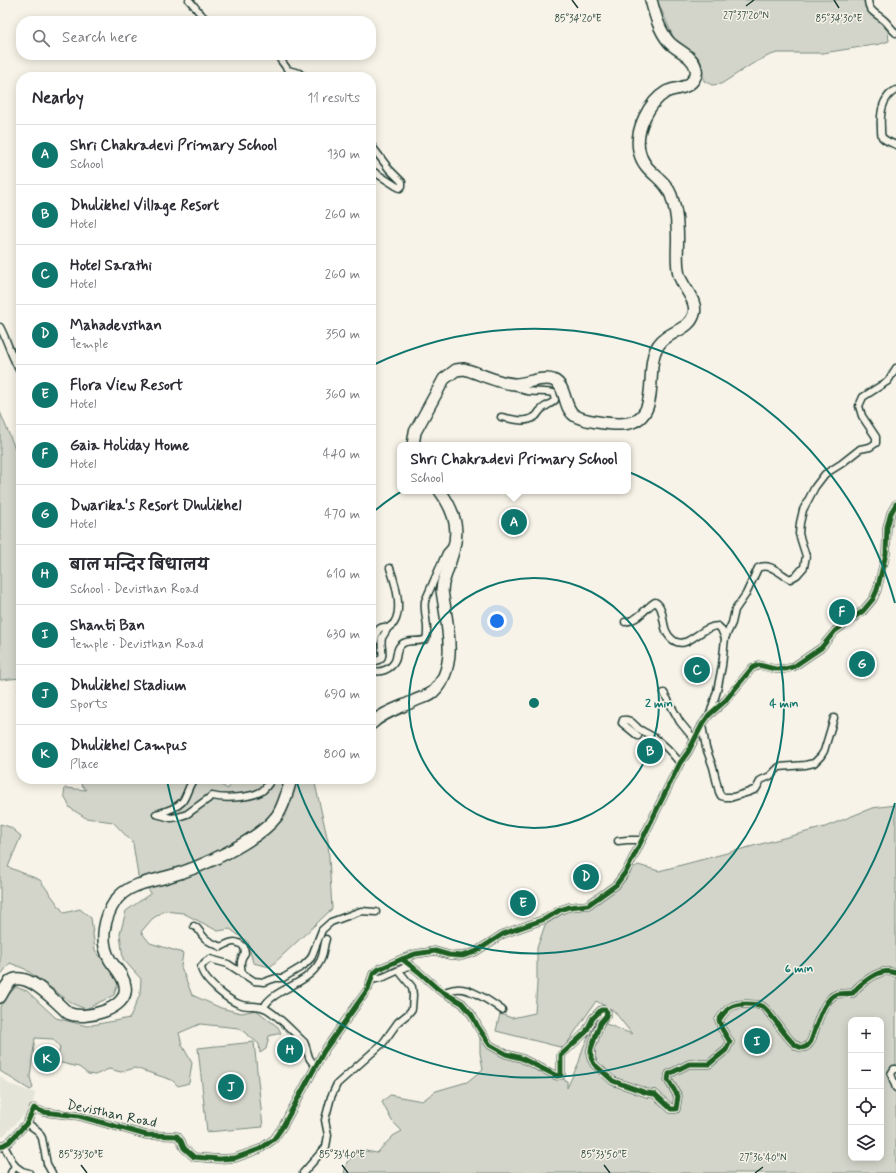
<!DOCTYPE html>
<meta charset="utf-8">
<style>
body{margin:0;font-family:Mynerve,"Playpen Sans Deva",sans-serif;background:#f7f7f7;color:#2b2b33}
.controls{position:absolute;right:12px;bottom:12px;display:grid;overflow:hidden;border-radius:8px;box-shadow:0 2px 10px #0003}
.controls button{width:36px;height:36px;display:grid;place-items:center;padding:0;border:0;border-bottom:1px solid #e1e1e2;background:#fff;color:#2b2b33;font:20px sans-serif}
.you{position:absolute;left:497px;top:621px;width:14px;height:14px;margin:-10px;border:3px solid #fff;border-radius:50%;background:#1a73e8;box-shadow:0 0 0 6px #1a73e833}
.badge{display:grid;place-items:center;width:26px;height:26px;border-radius:50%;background:#0f766e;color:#fff;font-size:13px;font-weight:700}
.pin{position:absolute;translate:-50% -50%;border:2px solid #fff;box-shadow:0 1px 4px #0006}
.popup{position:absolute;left:397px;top:442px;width:234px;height:52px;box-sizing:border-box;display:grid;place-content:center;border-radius:8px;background:#fff;filter:drop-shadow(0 1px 3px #0005);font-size:13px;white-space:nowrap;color:#7c7c81}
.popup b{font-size:15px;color:#2b2b33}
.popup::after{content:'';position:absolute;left:50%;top:100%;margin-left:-8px;border:8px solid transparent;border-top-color:#fff}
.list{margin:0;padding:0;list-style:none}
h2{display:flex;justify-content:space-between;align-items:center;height:52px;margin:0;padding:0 16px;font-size:17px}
h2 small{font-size:13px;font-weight:400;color:#7c7c81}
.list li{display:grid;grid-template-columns:26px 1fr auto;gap:12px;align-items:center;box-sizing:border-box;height:60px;padding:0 16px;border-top:1px solid #e1e1e2}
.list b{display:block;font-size:15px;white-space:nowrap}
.list p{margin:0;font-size:13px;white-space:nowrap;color:#7c7c81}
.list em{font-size:13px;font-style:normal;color:#7c7c81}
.icon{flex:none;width:22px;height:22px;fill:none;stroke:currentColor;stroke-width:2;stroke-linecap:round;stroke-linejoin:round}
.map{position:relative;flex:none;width:896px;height:1173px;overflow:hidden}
.search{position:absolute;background:#fff;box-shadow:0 2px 10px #0003;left:16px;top:16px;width:360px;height:44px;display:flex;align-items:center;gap:10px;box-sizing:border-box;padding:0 14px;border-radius:16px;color:#7c7c81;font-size:15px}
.panel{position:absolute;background:#fff;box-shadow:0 2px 10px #0003;left:16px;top:72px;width:360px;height:712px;border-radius:16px}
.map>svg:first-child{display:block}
</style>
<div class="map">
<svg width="896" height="1173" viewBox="0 0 896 1173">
<rect width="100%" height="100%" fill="#f7f3e8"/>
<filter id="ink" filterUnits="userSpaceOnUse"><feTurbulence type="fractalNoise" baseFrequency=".025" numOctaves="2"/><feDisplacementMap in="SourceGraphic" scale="8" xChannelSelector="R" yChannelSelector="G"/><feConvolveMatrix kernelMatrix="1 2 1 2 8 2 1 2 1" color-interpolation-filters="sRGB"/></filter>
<g filter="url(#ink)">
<!-- built -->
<polygon fill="#e5e4d9" points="0,1076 9,1084 35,1093 33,1103 25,1114 0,1139"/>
<!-- green -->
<g fill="#d3d5ca" stroke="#79897f" fill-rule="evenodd">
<polygon points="657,0 865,0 865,3 875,17 888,31 889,41 880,44 823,53 777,53 768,56 752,64 721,84 712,85 704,81 701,62 696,55 682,47 675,41"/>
<polygon points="0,412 21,463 21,692 18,691 20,678 0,680"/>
<polygon points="77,779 210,779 228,789 234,779 314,779 328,841 332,909 270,967 253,963 248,942 230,929 218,931 183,913 164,911 152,919 141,932 150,943 183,953 181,967 192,995 221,1008 241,1013 256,1010 278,1027 281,1033 269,1036 266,1049 260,1053 259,1044 239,1028 200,1024 179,1033 182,1045 192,1063 189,1083 178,1086 172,1080 135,1068 121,1072 109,1069 95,1075 88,1074 79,1067 57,1062 60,1047 53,1039 35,1038 30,1077 33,1088 30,1090 0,1071 0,1007 2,1002 16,987 27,991 56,1018 87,1026 130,1018 140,994 141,979 123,959 120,934 126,911 151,893 138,876 133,843 113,822 86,818 70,808 64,795 65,788 86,790"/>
<path d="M896 805V1066L887 1073 896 1088V1173H344L347 1162 360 1150 377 1153 393 1136 402 1131 392 1121 382 1102 390 1095 422 1101 436 1091 467 1082 483 1069 480 1053V1037L509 1055 567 1081V1088L579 1062 583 1048 596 1020 632 1034 614 1011 596 1001 564 1048 496 1031 500 1014 512 1018 535 1013 537 984V948L545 925 570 909H586L617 880 638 865 659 871 825 827 872 808ZM851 1020H881V1158H851Z"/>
<polygon points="0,824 10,827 21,836 8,867 40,880 64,913 80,909 91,918 95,950 119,981 114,995 86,1009 73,1004 25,969 10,963 0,976"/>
<polygon points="254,1042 263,1127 207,1132 198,1048"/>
</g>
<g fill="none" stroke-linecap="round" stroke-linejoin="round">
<defs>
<g id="street">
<path d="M189 0C195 6 201 17 209 21"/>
<path d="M868 0C868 12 878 14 885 21 889 25 892 30 896 33"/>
<polyline points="277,55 288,70 299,73 304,77"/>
<path d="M896 90C882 97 880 114 881 128 881 131 881 135 882 137 885 141 892 143 896 145"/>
<polyline points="371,145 389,169 402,182 402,186 400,188 396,186 371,170"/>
<path d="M0 327C8 342 12 359 21 373"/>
<path d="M501 417C513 419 525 424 536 416 538 414 539 411 542 409 546 405 552 404 555 400L553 393C540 390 526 395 514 385"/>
<path d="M625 622C639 620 644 609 655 602 667 608 659 630 673 640 687 651 700 626 718 626L721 629 725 638"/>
<path d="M387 629C389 627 392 625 394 623 403 609 395 582 390 568"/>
<path d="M371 648C378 642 373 628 384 627L387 629C386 633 383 635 382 638 379 649 390 660 371 662"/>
<path d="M371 670C380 674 391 669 395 661 398 655 395 649 402 644 408 639 419 643 426 639 430 626 423 614 425 601L446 553 453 545"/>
<polyline points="664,693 680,722 694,739"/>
<path d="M710 714 717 691 722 666 725 638 732 623 735 610 746 594 758 568C770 562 780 574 790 579L797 575 804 567 806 556 799 534 800 523 803 510 815 487 825 474 841 464 860 449 870 447 876 443V437L862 416 859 406 863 397 888 381 896 368"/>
<polyline points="702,725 706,748 713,767 719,792 721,796 725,797 733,797 749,792 756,789 761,780 770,776 779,767 805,765 814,763 821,756 824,751 834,718"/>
<path d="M638 736 622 723 623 720C630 718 634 725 639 729 644 732 650 735 655 738 665 745 673 754 680 763"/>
<path d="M194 779C188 786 187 796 182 802 175 809 164 812 156 814L171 818 178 817 187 814 212 796C224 799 251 798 262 791 266 788 269 783 272 779"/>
<polyline points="618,841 627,840 642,840"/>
<path d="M194 926C200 929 199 932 203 936 207 942 215 944 221 947 230 942 236 939 244 947L245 953C239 960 241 965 242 974"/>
<polyline points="402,959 415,954 435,951 449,955 462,956 475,952 503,934 545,919 560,910 569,907 588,905 616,885 627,870 680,763 688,752 702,725 709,715 725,701 752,668 759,665 775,669 785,669 793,667 821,648 835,631 863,611 873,599 877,590 886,554 887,527 891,513 896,504"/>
<polyline points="371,980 384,977 410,965"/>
<path d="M444 992C448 991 452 989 456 989 470 987 491 1002 502 1010"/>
<path d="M264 1007C273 989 307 985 319 963 324 956 323 947 326 939"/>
<path d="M316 1066C306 1058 309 1052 304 1042 295 1034 274 1011 264 1008 257 1005 249 1007 242 1005 230 1002 202 980 201 967L205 962 210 959 228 964 254 981 264 982 276 978H283L303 966 311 958 322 930 331 922 361 911 376 912"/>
<polyline points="896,1069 894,1069 891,1074 896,1088"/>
<polyline points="27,1123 38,1131 42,1138 47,1164 52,1173"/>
<polyline points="4,1146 15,1166 11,1173"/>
<path d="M0 1147 9 1142 27 1123 34 1108 43 1112 79 1116 146 1135 177 1136 181 1141 184 1148 194 1157 219 1159 235 1158 260 1149 274 1139 283 1126 324 1051 368 989 373 974 379 969 402 959 419 972 439 990 462 1003 472 1015 478 1027 490 1045 506 1054 521 1058 557 1076 561 1075V1055L586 1032 593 1018 601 1010H605L607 1012 606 1016 600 1023 591 1049V1058L594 1064 613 1081 647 1093 655 1094 671 1109H676L678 1096 668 1080 669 1074 689 1064H709L726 1050 730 1042 722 1029 719 1020C727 1008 732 1004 746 1004 751 1004 757 1004 762 1006 775 1013 797 1066 811 1041 816 1028 823 998 837 994 841 993 848 994 853 993 857 986 875 973 883 972 887 971 892 972 896 973"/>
<polyline points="15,1166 22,1171 29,1173"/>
<polyline points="303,1173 326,1147 328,1135 325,1120 331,1097 337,1084 383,1043 398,1022 408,1014 412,1009 413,995 412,987 399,971"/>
</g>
<g id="highway">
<path d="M413 445 415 432 444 379 456 370 464 369C479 373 500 384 515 384 527 384 542 376 553 380 567 386 563 407 574 415 582 421 609 424 619 424 658 424 648 386 653 359 658 329 688 335 694 314 698 301 683 288 679 275 675 259 679 243 677 226 677 216 674 204 671 195 664 176 643 173 639 150 635 130 649 102 666 92 672 89 679 89 686 86 692 83 698 76 696 69 693 55 677 51 669 42 659 30 655 15 651 0"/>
<path d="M371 724C382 713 399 708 414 701 420 698 428 696 433 692 460 666 446 622 442 590L443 583C455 545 466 527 440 491"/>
<path d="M0 997C3 992 6 985 11 981 27 970 57 1003 68 1013 84 1021 130 1009 125 986 124 976 115 968 110 960 99 941 104 917 116 900 129 883 151 882 170 876 200 868 258 841 277 816 284 806 288 790 291 779"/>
</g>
</defs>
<!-- street casing -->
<use href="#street" stroke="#1f3d34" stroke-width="9"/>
<!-- highway casing -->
<use href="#highway" stroke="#1f3d34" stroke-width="14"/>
<!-- street -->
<use href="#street" stroke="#f7f3e8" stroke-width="6"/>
<!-- highway -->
<use href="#highway" stroke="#f7f3e8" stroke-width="11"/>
<defs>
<g id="cycleway">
<polyline points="402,959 415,954 435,951 449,955 462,956 475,952 503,934 545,919 560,910 569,907 588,905 616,885 627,870 680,763 688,752 702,725 709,715 725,701 752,668 759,665 775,669 785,669 793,667 821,648 835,631 863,611 873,599 877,590 886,554 887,527 891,513 896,504"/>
<path d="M0 1147 9 1142 27 1123 34 1108 43 1112 79 1116 146 1135 177 1136 181 1141 184 1148 194 1157 219 1159 235 1158 260 1149 274 1139 283 1126 324 1051 368 989 373 974 379 969 402 959 419 972 439 990 462 1003 472 1015 478 1027 490 1045 506 1054 521 1058 557 1076 561 1075V1055L586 1032 593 1018 601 1010H605L607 1012 606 1016 600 1023 591 1049V1058L594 1064 613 1081 647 1093 655 1094 671 1109H676L678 1096 668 1080 669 1074 689 1064H709L726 1050 730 1042 722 1029 719 1020C727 1008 732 1004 746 1004 751 1004 757 1004 762 1006 775 1013 797 1066 811 1041 816 1028 823 998 837 994 841 993 848 994 853 993 857 986 875 973 883 972 887 971 892 972 896 973"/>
</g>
</defs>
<!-- cycleway casing -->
<use href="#cycleway" stroke="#f7f3e8" stroke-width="8"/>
<!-- cycleway -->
<use href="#cycleway" stroke="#1b5e20" stroke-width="5"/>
</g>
</g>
<!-- ticks -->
<path fill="none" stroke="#1f3d34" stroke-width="1.5" d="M572 0 578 8M834 0 839 8M746 6 754 0M81 1165 87 1173M342 1165 348 1173M604 1165 610 1173M755 1173 763 1167"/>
<!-- distance rings -->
<g fill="none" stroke="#0f766e" stroke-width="2">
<circle cx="534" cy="703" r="125"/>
<path d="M372 513A250 250 0 1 1 296 780"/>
<path d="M895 803A375 375 0 0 1 167 781M373 365A375 375 0 0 1 895 603"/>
</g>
<g text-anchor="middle" stroke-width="3" stroke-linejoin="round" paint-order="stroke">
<!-- street labels -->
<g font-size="14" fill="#1f3d34" stroke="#f7f3e8">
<text transform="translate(112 1113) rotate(12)" y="5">Devisthan Road</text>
</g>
</g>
<g font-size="10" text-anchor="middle" fill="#1f3d34" stroke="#f7f3e8" stroke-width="3" stroke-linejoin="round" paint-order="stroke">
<text x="746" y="19">27°37'20"N</text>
<text x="578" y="22">85°34'20"E</text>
<text x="839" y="22">85°34'30"E</text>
<text x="81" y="1158">85°33'30"E</text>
<text x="342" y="1158">85°33'40"E</text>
<text x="604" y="1158">85°33'50"E</text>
<text x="763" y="1161">27°36'40"N</text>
</g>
<circle cx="534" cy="703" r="6" fill="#0f766e" stroke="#f7f3e8" stroke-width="2"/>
<g font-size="12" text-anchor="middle" font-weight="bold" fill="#0f766e" stroke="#f7f3e8" stroke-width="3" stroke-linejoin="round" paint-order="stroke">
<text x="659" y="707">2 min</text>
<text x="784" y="707">4 min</text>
<text x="799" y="972">6 min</text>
</g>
</svg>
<div class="controls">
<button>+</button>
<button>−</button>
<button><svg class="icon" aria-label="locate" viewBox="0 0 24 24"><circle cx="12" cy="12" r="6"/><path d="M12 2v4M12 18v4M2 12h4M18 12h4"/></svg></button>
<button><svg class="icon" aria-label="layers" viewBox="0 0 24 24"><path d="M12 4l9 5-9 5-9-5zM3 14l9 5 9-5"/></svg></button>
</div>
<div class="you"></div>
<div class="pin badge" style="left:514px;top:522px">A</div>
<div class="popup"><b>Shri Chakradevi Primary School</b>School</div>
<div class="pin badge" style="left:650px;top:751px">B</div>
<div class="pin badge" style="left:697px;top:670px">C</div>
<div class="pin badge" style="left:586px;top:877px">D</div>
<div class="pin badge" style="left:523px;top:903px">E</div>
<div class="pin badge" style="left:842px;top:612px">F</div>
<div class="pin badge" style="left:862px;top:664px">G</div>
<div class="pin badge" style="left:290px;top:1050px">H</div>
<div class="pin badge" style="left:757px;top:1041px">I</div>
<div class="pin badge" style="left:231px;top:1087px">J</div>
<div class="pin badge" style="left:47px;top:1059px">K</div>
<div class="search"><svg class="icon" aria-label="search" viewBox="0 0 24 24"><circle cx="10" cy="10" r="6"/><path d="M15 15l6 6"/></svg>Search here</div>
<section class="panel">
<h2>Nearby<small>11 results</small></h2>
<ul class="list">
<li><span class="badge">A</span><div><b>Shri Chakradevi Primary School</b><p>School</p></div><em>130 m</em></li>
<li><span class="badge">B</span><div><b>Dhulikhel Village Resort</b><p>Hotel</p></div><em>260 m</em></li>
<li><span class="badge">C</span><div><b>Hotel Sarathi</b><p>Hotel</p></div><em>260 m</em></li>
<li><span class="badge">D</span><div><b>Mahadevsthan</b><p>Temple</p></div><em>350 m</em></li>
<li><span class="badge">E</span><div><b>Flora View Resort</b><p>Hotel</p></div><em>360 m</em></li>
<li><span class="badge">F</span><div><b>Gaia Holiday Home</b><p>Hotel</p></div><em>440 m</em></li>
<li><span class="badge">G</span><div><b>Dwarika's Resort Dhulikhel</b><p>Hotel</p></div><em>470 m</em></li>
<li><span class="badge">H</span><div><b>बाल मन्दिर बिधालय</b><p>School · Devisthan Road</p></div><em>610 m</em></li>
<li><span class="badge">I</span><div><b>Shanti Ban</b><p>Temple · Devisthan Road</p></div><em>630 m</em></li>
<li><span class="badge">J</span><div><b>Dhulikhel Stadium</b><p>Sports</p></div><em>690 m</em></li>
<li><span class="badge">K</span><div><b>Dhulikhel Campus</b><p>Place</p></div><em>800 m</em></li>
</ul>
</section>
</div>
